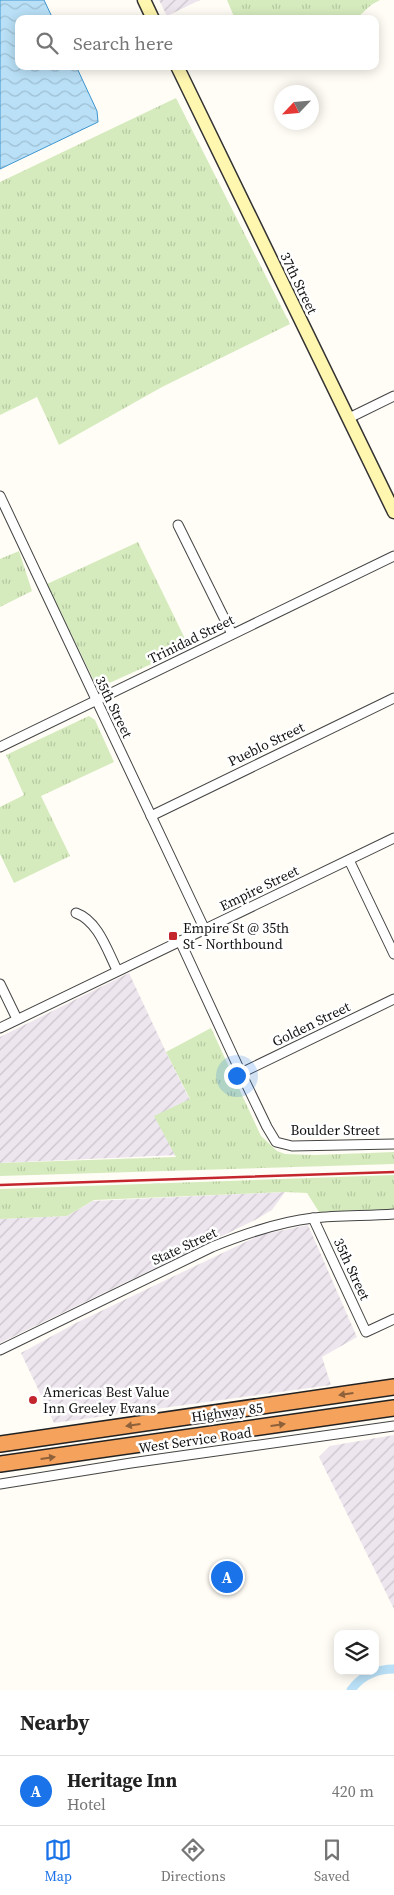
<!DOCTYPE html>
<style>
body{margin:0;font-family:"Source Serif 4",serif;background:#f2f2f2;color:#222}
.controls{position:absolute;right:15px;bottom:15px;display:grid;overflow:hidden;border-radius:10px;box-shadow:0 2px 12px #0003}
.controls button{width:45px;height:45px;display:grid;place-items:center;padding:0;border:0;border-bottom:1px solid #e0e0e0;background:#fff;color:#222;font:25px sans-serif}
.compass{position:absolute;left:274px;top:85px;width:45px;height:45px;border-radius:50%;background:#fff;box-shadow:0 2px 12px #0003;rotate:244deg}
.you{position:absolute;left:236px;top:1075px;width:18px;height:18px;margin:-12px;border:4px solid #fff;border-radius:50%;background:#1a73e8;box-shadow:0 0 0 8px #1a73e833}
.badge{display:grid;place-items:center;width:32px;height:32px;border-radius:50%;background:#1a73e8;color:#fff;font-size:16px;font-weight:700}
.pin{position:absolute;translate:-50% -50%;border:2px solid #fff;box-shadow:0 1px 5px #0006}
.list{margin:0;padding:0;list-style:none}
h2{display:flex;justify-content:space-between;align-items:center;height:65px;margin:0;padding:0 20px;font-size:21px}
h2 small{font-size:16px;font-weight:400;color:#767676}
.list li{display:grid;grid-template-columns:32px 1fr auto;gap:15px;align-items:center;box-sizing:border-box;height:70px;padding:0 20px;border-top:1px solid #e0e0e0}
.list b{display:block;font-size:19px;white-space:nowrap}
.list p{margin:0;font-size:16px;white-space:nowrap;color:#767676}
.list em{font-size:16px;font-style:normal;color:#767676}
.icon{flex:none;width:28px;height:28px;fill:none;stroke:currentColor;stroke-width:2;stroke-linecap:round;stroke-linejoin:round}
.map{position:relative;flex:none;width:394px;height:1690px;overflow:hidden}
.search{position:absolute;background:#fff;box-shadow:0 2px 12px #0003;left:15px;right:15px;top:15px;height:55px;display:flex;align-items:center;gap:12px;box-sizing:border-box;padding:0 18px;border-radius:10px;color:#767676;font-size:19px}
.sheet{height:135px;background:#fff}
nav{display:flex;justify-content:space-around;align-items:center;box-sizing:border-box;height:70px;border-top:1px solid #e0e0e0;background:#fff;font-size:14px;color:#767676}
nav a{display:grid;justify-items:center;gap:2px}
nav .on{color:#1a73e8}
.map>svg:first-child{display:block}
</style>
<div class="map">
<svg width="394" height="1690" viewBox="0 0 394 1690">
<defs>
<pattern id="industrial-furrows" width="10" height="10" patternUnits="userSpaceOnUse" patternTransform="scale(1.25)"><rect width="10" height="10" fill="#eee6ef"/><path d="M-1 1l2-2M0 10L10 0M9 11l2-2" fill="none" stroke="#cbc4cc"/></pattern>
<pattern id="grass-tufts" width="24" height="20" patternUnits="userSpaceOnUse" patternTransform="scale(1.25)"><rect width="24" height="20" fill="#d5ebbd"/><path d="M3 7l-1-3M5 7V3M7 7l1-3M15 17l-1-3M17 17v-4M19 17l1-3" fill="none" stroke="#b6c8a1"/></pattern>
<pattern id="water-waves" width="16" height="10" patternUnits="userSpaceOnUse" patternTransform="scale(1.25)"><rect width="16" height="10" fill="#b9e0f7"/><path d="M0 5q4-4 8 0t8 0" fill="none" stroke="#9ebfd3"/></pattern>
</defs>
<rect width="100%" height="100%" fill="#fffdf5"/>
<!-- industrial -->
<g fill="url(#industrial-furrows)">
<polygon points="159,0 200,0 167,16"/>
<polygon points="129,973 166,1052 190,1100 177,1155 0,1163 0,1037"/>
<polygon points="285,1192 272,1210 255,1220 0,1343 0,1219 67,1216 93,1201"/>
<polygon points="308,1225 357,1337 322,1357 331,1385 54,1423 21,1353 76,1323 260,1235"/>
<polygon points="394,1435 394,1609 319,1457 330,1446"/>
</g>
<!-- grass -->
<g fill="url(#grass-tufts)">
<polygon points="227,0 380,0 371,5 356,19 235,19"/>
<polygon points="176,98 290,324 162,387 59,445 37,397 0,415 0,182"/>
<polygon points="138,542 189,647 105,685 98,685 94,681 47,584"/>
<polygon points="19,551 32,591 0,607 0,559"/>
<polygon points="89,716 95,720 114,762 41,796 70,856 14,883 0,854 0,807 24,795 6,755"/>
<polygon points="211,1028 261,1136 277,1151 285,1154 315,1155 394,1152 394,1164 0,1176 0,1163 176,1157 154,1116 190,1099 166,1052"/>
<polygon points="394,1175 394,1209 319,1212 307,1193 285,1192 94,1200 67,1216 0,1219 0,1189"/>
</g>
<!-- water -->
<polygon fill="url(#water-waves)" stroke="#3f96cf" points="0,0 44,0 53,19 19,19 19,66 76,66 97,111 98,122 0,169"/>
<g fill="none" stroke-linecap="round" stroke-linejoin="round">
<!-- canal -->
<path stroke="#b9e0f7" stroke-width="9" d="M351 1690C361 1676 377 1669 394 1669"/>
<defs>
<g id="street">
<polyline points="349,418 394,396"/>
<polyline points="0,496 205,930"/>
<polyline points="178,525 232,634"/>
<polyline points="0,747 394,556"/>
<polyline points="151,816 394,698"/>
<polyline points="349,860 394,954"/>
<path d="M76 913C98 921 107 950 117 970"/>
<polyline points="180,941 241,1073 267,1127 276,1142 292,1146 394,1144"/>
<polyline points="0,984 17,1019"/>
<polyline points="0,1028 394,838"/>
<polyline points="241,1073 394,999"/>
<polyline points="313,1218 366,1332 394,1319"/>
<path d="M0 1350 212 1247C244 1234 278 1222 313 1218 339 1215 367 1216 394 1214"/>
<polyline points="0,1484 131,1463 394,1426"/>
</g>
<g id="secondary">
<polyline points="144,0 153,19"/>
<polyline points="177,66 394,512"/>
</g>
<g id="highway">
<polyline points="0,1444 394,1387"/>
<polyline points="0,1464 394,1408"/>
</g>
</defs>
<!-- street casing -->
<use href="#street" stroke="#444" stroke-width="11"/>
<!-- secondary casing -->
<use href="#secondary" stroke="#333" stroke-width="15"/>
<!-- highway casing -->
<use href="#highway" stroke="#222" stroke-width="18"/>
<!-- street -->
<use href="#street" stroke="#fff" stroke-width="9"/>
<!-- secondary -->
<use href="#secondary" stroke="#fff6b0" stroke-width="12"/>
<!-- highway -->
<use href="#highway" stroke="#f5a25d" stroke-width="15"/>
<!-- rail -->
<polyline stroke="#c4262e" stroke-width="2.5" points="0,1185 394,1172"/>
</g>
<!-- one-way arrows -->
<defs><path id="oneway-solid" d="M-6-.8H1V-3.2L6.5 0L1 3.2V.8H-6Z" transform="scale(1.25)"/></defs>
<g fill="#8e613b">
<use href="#oneway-solid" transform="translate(346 1394) rotate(172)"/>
<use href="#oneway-solid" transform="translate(133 1425) rotate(172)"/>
<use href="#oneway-solid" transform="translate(278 1425) rotate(-8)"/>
<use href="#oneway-solid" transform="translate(48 1458) rotate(-8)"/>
</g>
<!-- markers -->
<g fill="#c4262e" stroke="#fff" stroke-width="2">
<rect x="168" y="931" width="10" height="10" rx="2.5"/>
<circle cx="33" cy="1400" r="5"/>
</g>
<g text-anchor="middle" stroke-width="5" stroke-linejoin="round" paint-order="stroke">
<!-- street labels -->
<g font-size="14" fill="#111" stroke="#fff">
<text transform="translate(299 283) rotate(64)" y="5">37th Street</text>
<text transform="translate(191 639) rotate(-26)" y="5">Trinidad Street</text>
<text transform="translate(114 707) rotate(64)" y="5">35th Street</text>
<text transform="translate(266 744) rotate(-26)" y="5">Pueblo Street</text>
<text transform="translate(259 888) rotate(-26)" y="5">Empire Street</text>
<text transform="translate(311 1024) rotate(-26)" y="5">Golden Street</text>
<text x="335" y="1135">Boulder Street</text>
<text transform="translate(184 1246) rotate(-25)" y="5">State Street</text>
<text transform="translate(352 1269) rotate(65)" y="5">35th Street</text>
<text transform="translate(227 1412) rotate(-8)" y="5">Highway 85</text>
<text transform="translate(195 1440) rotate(-8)" y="5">West Service Road</text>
</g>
<!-- poi labels -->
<g font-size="14" fill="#111" stroke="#fff" text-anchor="start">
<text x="183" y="933">Empire St @ 35th<tspan x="183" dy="16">St - Northbound</tspan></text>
<text x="43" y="1397">Americas Best Value<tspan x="43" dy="16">Inn Greeley Evans</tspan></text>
</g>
</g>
</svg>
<div class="controls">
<button><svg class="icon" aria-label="layers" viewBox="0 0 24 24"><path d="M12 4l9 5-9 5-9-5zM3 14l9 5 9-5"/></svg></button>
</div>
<svg class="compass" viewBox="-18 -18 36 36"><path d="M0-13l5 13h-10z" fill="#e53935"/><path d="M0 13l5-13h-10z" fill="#767676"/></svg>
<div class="you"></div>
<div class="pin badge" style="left:227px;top:1577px">A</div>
<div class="search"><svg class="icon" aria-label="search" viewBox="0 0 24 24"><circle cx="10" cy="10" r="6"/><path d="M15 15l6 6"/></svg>Search here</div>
</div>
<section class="sheet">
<h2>Nearby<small></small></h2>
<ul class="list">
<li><span class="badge">A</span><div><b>Heritage Inn</b><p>Hotel</p></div><em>420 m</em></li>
</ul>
</section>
<nav>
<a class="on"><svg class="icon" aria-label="map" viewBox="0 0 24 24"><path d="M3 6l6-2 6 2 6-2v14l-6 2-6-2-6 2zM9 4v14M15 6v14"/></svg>Map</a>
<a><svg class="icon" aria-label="directions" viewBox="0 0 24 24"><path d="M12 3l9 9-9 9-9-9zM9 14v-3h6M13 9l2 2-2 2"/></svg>Directions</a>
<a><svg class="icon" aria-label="saved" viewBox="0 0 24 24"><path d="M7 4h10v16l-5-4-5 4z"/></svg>Saved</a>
</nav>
